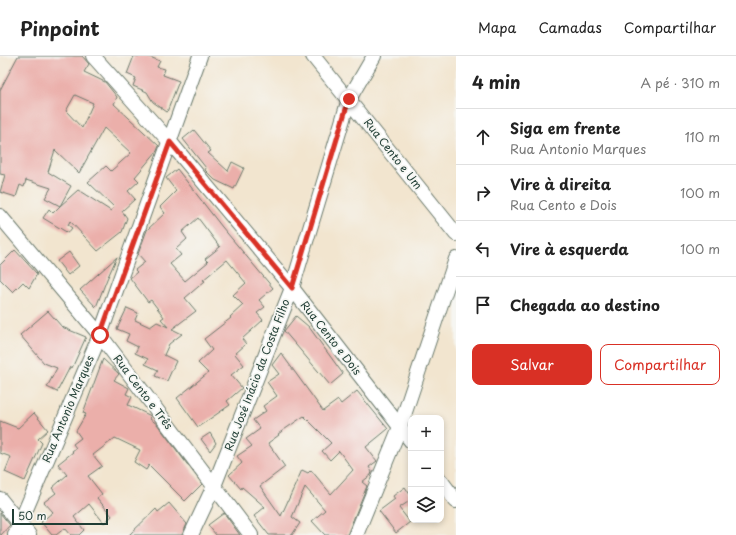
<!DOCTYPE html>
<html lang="pt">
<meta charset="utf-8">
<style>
body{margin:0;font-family:"Playpen Sans",sans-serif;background:#f2f2f2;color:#222}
.controls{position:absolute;right:12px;bottom:12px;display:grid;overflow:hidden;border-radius:8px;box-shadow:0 2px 6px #0003}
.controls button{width:36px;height:36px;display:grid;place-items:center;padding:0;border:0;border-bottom:1px solid #e0e0e0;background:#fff;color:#222;font:20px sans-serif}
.scale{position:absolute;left:12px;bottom:10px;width:96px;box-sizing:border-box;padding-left:4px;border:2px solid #1f3d34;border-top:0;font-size:11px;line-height:14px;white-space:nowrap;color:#1f3d34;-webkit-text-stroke:3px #f6f6f2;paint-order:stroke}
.stop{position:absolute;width:12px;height:12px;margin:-9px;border:3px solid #d93025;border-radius:50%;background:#fff}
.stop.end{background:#d93025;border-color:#fff;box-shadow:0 1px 4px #0008}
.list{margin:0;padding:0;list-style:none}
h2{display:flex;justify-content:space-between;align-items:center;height:52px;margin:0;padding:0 16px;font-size:17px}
h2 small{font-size:13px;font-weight:400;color:#767676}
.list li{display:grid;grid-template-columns:26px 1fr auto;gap:12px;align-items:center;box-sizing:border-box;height:56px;padding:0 16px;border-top:1px solid #e0e0e0}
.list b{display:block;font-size:15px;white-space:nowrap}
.list p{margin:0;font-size:13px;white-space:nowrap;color:#767676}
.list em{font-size:13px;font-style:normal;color:#767676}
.actions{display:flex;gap:8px;padding:12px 16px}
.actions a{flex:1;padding:9px 0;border:1px solid #d93025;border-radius:8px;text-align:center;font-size:14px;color:#d93025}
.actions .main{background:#d93025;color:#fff}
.icon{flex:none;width:22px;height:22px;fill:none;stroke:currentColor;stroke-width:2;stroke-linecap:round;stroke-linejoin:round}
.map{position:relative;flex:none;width:456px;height:479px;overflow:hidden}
header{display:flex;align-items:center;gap:24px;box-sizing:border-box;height:56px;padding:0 20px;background:#fff;border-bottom:1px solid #e0e0e0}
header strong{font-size:19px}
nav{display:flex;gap:22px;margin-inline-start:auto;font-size:14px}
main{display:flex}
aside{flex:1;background:#fff}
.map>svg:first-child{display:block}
</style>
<header>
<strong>Pinpoint</strong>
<nav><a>Mapa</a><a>Camadas</a><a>Compartilhar</a></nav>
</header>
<main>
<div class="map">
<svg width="456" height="479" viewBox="0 0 456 479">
<rect width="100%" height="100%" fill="#f6f6f2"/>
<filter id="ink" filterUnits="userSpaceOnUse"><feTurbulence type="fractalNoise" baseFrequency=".025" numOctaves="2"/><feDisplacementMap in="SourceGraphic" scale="8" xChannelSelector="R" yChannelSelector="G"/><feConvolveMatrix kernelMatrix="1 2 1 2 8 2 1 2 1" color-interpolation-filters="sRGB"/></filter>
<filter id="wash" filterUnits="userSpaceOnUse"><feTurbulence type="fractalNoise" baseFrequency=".012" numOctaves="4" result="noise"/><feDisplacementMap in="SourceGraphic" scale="16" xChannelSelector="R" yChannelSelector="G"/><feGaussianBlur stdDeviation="0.9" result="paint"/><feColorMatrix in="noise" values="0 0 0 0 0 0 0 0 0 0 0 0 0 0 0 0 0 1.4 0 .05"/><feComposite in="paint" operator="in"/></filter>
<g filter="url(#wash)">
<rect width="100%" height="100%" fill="#f2e5cf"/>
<g id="blocks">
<!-- building -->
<g fill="#ebafaa" fill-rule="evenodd">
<path d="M18 0H82L89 8 84 16 105 26 117 41 114 48 159 90 157 95 135 121 139 125 128 135 135 143 122 155 127 162 122 176 98 195 70 165 68 169 72 172 68 177 43 162 49 153 53 157 60 150 45 142 51 132 26 124 24 131 20 129 16 141 0 136 5 119 0 118V34ZM75 39 93 47 82 72 66 55ZM104 72 131 97 111 115 106 110 88 126 114 151 111 155 78 134 60 150 71 130 48 116 55 94 79 117Z"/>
<polygon points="134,0 147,0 160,5 157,11 165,13 163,19 179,25 167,56 153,46 147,36 133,30 136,22 127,18"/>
<polygon points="194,74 211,95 208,97 228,115 232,106 244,112 234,133 215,124 205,114 206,112 183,83"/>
<path d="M177 113 222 171 273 232 259 244 265 251 257 257 263 264 242 283 246 288 235 298 244 309 231 319 242 332 227 345 230 349 198 371 177 342 208 317 198 307 212 294 204 283 231 262 230 261 243 249 233 239 246 227 227 204 203 224 205 225 185 242 196 255 172 273 182 278 169 288 164 299 176 305 167 325 155 320 158 314 145 308 148 303 135 297 138 291 126 285 129 278 117 273 127 252 138 257 135 264 150 271 157 266 168 271 161 263 164 261 151 244 148 246 130 222 137 216 135 214 145 206 138 198 147 174 165 157 160 151 176 135 166 122ZM198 162 220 191 205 203 208 206 185 225 170 208 181 199 176 193 187 183 182 176Z"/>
<polygon points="15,194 37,218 29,232 23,226 13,236 0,223 0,209"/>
<polygon points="69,196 79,210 68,219 57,205"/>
<polygon points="117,201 107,223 96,251 80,234"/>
<polygon points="48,255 62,271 86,281 72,312 70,311 57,336 47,331 57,312 44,307 20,279"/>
<polygon points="296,260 309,271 343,318 330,329 284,275"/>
<path d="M281 297 323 355 338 344 341 348 357 335 388 373 366 391 377 405 369 411 372 416 371 419 362 426 367 430 347 479H325L312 465 325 454 305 431 292 461 300 467 292 479H269L254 460 265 451 242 431 241 433 229 419 242 407 237 400 252 390 246 383 260 373 253 364 266 355 263 350 277 340 267 326 279 318 272 309ZM304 360 331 387 322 395 330 404 339 395 353 414 331 438 311 414 308 417 302 414 281 460 260 430 285 411 268 387 279 379 278 378Z"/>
<polygon points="103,303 119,318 114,324 129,332 126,338 132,341 128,349 151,360 150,363 157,368 202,428 185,445 149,409 146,414 134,406 140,394 115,382 93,399 102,410 88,420 102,438 97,442 112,460 104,467 89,448 74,461 84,474 79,479 71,479 65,472 56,479 52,479 41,466 53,456 44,446 56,437 52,432 67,419 58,408 73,396 72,395 76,392 73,388 81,382 76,375 86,358 83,357"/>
<polygon points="34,357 48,374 38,383 42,387 25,425 5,416 11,401 0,397 0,365 18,372"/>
<polygon points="210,377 216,387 210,395 201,383"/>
<polygon points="405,431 411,440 411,444 399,452 410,466 396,477 379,455 395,443 393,440"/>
<polygon points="169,447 187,468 182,479 129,479 156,453 158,456"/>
<polygon points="0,457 10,469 1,479 0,479"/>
<polygon points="224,457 240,479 216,479 208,469"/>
</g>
</g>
</g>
<g filter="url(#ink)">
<use href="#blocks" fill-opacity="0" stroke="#69786a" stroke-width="1"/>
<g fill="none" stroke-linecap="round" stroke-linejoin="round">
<defs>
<g id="minor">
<polyline points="93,0 170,86 292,232 411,385"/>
<polyline points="313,0 456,178"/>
<polyline points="0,160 100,279 251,479"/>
<polyline points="441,425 456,445"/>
<polyline points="0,443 29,479"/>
<polyline points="15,479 100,279 200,0"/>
<polyline points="191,479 214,430 292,232 349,43 374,0"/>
<polyline points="356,479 400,371 456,203"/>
</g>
</defs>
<!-- minor casing -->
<use href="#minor" stroke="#69786a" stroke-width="16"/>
<!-- minor -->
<use href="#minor" stroke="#fff" stroke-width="14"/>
</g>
</g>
<g fill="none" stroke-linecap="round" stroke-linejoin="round" filter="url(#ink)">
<!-- route -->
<polyline stroke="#d93025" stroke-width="5" points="100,279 170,86 292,232 349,43"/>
</g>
<g text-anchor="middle" stroke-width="3.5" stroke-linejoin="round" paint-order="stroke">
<!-- street labels -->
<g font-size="11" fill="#1f3d34" stroke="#f6f6f2">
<text transform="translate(393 98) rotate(52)" y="4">Rua Cento e Um</text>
<text transform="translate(331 282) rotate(52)" y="4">Rua Cento e Dois</text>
<text transform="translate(257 319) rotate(-69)" y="4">Rua José Inácio da Costa Filho</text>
<text transform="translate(143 336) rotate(53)" y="4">Rua Cento e Três</text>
<text transform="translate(68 353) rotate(-67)" y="4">Rua Antonio Marques</text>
</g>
</g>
</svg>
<div class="controls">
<button>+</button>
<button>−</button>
<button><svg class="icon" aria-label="layers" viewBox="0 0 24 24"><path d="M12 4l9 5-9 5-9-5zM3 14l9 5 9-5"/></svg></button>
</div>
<div class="scale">50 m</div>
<div class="stop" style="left:100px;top:279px"></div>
<div class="stop end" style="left:349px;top:43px"></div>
</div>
<aside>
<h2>4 min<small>A pé · 310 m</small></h2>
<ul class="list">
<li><svg class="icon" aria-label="ahead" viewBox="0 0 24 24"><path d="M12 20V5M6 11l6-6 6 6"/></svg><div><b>Siga em frente</b><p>Rua Antonio Marques</p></div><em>110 m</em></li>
<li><svg class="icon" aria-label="right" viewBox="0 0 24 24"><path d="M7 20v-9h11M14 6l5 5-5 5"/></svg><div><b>Vire à direita</b><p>Rua Cento e Dois</p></div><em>100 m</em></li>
<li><svg class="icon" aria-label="left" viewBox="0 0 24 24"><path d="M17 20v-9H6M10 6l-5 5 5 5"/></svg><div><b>Vire à esquerda</b></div><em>100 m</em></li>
<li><svg class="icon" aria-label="arrive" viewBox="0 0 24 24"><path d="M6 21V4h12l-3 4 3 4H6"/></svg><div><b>Chegada ao destino</b></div></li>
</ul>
<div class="actions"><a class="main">Salvar</a><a>Compartilhar</a></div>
</aside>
</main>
